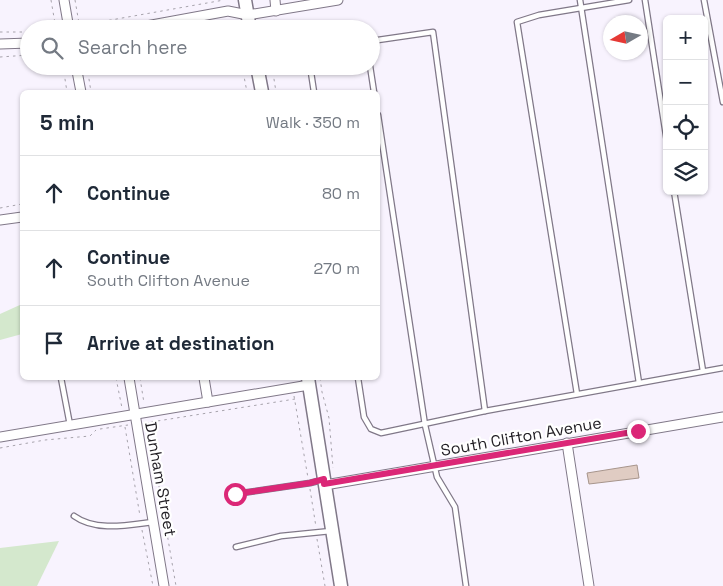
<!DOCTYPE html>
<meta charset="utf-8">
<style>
body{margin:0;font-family:"Space Grotesk",sans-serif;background:#f6f6f7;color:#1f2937}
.controls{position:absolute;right:15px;top:15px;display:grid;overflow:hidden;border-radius:8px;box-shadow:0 1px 4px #0004}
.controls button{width:45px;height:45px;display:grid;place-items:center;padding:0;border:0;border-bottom:1px solid #e0e1e3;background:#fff;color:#1f2937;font:25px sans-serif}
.compass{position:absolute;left:603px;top:15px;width:45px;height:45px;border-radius:50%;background:#fff;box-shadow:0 1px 4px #0004;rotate:261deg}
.stop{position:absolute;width:15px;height:15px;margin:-11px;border:4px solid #db2777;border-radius:50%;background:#fff}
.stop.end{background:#db2777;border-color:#fff;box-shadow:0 1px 5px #0008}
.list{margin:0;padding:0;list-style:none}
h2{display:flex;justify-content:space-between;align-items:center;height:65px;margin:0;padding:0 20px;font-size:21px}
h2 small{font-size:16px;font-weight:400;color:#747a83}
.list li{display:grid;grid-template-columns:32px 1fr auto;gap:15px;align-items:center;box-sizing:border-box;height:75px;padding:0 20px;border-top:1px solid #e0e1e3}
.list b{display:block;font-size:19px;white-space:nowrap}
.list p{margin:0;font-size:16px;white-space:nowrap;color:#747a83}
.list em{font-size:16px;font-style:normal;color:#747a83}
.icon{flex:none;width:28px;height:28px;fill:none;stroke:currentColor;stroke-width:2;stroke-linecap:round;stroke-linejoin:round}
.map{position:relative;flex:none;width:723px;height:586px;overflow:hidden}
.search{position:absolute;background:#fff;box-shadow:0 1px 4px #0004;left:20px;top:20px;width:360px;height:55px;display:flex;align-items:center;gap:12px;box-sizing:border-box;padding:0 18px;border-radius:28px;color:#747a83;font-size:19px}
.panel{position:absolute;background:#fff;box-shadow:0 1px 4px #0004;left:20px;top:90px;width:360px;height:290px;border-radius:8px}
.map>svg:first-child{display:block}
</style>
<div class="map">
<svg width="723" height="586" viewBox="0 0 723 586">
<rect width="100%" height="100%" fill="#f8f3fe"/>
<!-- green -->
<g fill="#d4e8cd">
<polygon points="22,304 22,334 0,340 0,314"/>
<polygon points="59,541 37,586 0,586 0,548"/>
</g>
<!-- building -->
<polygon fill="#e0ccc3" stroke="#a7958c" points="637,465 639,478 589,484 587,473"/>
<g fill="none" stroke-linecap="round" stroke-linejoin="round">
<defs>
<g id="lane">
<polyline points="580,0 639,383"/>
<polyline points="645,0 667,142"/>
<polyline points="704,0 723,102"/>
<polyline points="371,41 433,32 485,411"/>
<polyline points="310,66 314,92"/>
<polyline points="370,66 374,92"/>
<polyline points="378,115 425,425 437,477 455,507 466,586"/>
<polyline points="674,191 703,371"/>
<polyline points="61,378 70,425"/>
<polyline points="358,378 364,417 371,429 381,433 485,411 723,368"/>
<polyline points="577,394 517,22 539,15 629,0"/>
<polyline points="235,494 310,483 322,480"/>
<path d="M74 516C96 532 128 525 153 522"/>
<polyline points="236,547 281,536 331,531"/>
</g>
<g id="street">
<polyline points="64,0 69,29"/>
<polyline points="275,0 276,11"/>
<polyline points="130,29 228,11 248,15 338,0"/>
<polyline points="0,44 29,43"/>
<polyline points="76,66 81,92"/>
<polyline points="0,220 22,217"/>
<polyline points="129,378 164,586"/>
<polyline points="204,378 208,402"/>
<polyline points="0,437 309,385"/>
<polyline points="567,443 589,586"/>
<polyline points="325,485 723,417"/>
</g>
<g id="secondary">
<polyline points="245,0 250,29"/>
<polyline points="257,66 262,92"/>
<polyline points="308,378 341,586"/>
</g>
</defs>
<!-- lane casing -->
<use href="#lane" stroke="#807888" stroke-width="7"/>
<!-- street casing -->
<use href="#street" stroke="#807888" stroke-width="11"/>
<!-- secondary casing -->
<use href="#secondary" stroke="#807888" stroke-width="15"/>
<!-- path -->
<g stroke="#a7a3ac" stroke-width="1" stroke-dasharray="2.5 4" stroke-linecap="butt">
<polyline points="51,0 56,29"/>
<polyline points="75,0 80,29"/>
<polyline points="235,20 236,29"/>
<polyline points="265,20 266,29"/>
<polyline points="77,26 224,0"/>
<polyline points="194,29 234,21"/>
<polyline points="0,32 29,32"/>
<polyline points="0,57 29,55"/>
<polyline points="63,66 67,92"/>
<polyline points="87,66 91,92"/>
<polyline points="242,66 247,92"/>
<polyline points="272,66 276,92"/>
<polyline points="0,208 22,204"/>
<polyline points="116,378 122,408"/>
<polyline points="140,378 144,403"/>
<polyline points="320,378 322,392 329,418 333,468"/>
<polyline points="294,396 308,478"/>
<polyline points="148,422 176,586"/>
<polyline points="145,423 295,399"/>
<polyline points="125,427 140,516"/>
<polyline points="100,429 128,425"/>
<polyline points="0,448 45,440 90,436 96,430"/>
<polyline points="310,489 316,527"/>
<polyline points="142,530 153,586"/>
<polyline points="317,539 325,586"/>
</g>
<!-- lane -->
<use href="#lane" stroke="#fff" stroke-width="4.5"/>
<!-- street -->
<use href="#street" stroke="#fff" stroke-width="9"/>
<!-- secondary -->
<use href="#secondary" stroke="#fff" stroke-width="12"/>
</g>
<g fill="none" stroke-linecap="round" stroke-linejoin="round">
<!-- route -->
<polyline stroke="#db2777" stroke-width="6" points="235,494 310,483 324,479 324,484 638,431"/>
</g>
<g text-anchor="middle" stroke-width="4.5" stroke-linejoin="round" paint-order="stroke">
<!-- street labels -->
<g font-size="16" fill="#211e24" stroke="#fff">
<text transform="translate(521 436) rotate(-10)" y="6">South Clifton Avenue</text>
<text transform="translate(161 479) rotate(80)" y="6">Dunham Street</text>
</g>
</g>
</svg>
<div class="controls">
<button>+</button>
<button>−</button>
<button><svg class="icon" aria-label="locate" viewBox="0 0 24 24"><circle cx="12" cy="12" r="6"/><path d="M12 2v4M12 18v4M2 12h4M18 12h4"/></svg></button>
<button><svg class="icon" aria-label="layers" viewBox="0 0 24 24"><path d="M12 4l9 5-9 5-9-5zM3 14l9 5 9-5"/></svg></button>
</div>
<svg class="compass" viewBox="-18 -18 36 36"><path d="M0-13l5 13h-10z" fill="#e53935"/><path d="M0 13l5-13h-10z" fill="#747a83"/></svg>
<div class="stop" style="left:235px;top:494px"></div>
<div class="stop end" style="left:638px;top:431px"></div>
<div class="search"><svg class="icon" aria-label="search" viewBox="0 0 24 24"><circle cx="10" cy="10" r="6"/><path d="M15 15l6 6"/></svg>Search here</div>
<section class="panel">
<h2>5 min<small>Walk · 350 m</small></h2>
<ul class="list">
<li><svg class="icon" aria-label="ahead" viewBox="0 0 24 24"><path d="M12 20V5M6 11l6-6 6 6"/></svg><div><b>Continue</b></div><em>80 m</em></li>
<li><svg class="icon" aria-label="ahead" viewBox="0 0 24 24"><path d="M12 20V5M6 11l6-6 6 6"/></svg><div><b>Continue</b><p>South Clifton Avenue</p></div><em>270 m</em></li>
<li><svg class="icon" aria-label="arrive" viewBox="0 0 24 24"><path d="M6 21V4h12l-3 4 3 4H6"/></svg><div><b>Arrive at destination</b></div></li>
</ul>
</section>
</div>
